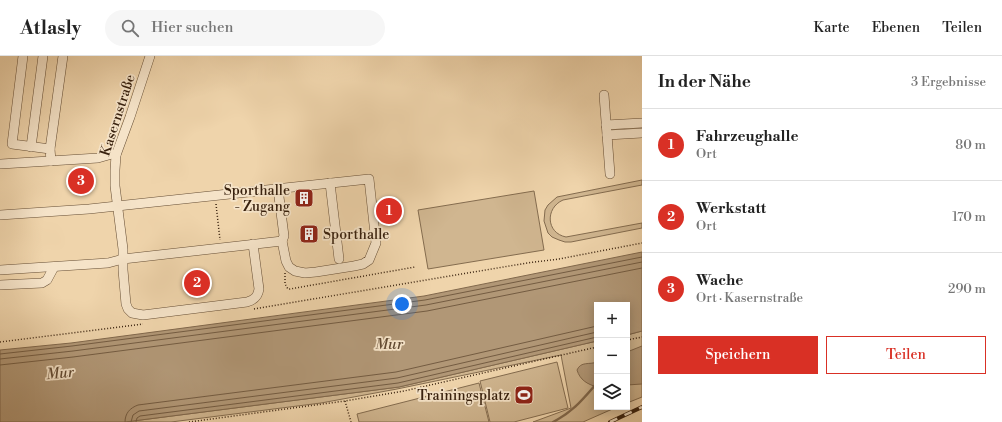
<!DOCTYPE html>
<html lang="de">
<meta charset="utf-8">
<style>
body{margin:0;font-family:"Libre Bodoni",serif;background:#f6f6f6;color:#222}
.controls{position:absolute;right:12px;bottom:12px;display:grid;overflow:hidden;border-radius:0px;box-shadow:0 2px 10px #0003}
.controls button{width:36px;height:36px;display:grid;place-items:center;padding:0;border:0;border-bottom:1px solid #e0e0e0;background:#fff;color:#222;font:20px sans-serif}
.you{position:absolute;left:402px;top:248px;width:14px;height:14px;margin:-10px;border:3px solid #fff;border-radius:50%;background:#1a73e8;box-shadow:0 0 0 6px #1a73e833}
.badge{display:grid;place-items:center;width:26px;height:26px;border-radius:50%;background:#d93025;color:#fff;font-size:13px;font-weight:700}
.pin{position:absolute;translate:-50% -50%;border:2px solid #fff;box-shadow:0 1px 4px #0006}
.list{margin:0;padding:0;list-style:none}
h2{display:flex;justify-content:space-between;align-items:center;height:52px;margin:0;padding:0 16px;font-size:17px}
h2 small{font-size:13px;font-weight:400;color:#767676}
.list li{display:grid;grid-template-columns:26px 1fr auto;gap:12px;align-items:center;box-sizing:border-box;height:72px;padding:0 16px;border-top:1px solid #e0e0e0}
.list b{display:block;font-size:15px;white-space:nowrap}
.list p{margin:0;font-size:13px;white-space:nowrap;color:#767676}
.list em{font-size:13px;font-style:normal;color:#767676}
.actions{display:flex;gap:8px;padding:12px 16px}
.actions a{flex:1;padding:9px 0;border:1px solid #d93025;border-radius:0px;text-align:center;font-size:14px;color:#d93025}
.actions .main{background:#d93025;color:#fff}
.icon{flex:none;width:22px;height:22px;fill:none;stroke:currentColor;stroke-width:2;stroke-linecap:round;stroke-linejoin:round}
.map{position:relative;flex:none;width:642px;height:366px;overflow:hidden}
header{display:flex;align-items:center;gap:24px;box-sizing:border-box;height:56px;padding:0 20px;background:#fff;border-bottom:1px solid #e0e0e0}
header strong{font-size:19px}
nav{display:flex;gap:22px;margin-inline-start:auto;font-size:14px}
.search{width:280px;height:36px;background:#f6f6f6;display:flex;align-items:center;gap:10px;box-sizing:border-box;padding:0 14px;border-radius:22px;color:#767676;font-size:15px}
main{display:flex}
aside{flex:1;background:#fff}
.map>svg:first-child{display:block}
</style>
<header>
<strong>Atlasly</strong>
<div class="search"><svg class="icon" aria-label="search" viewBox="0 0 24 24"><circle cx="10" cy="10" r="6"/><path d="M15 15l6 6"/></svg>Hier suchen</div>
<nav><a>Karte</a><a>Ebenen</a><a>Teilen</a></nav>
</header>
<main>
<div class="map">
<svg width="642" height="366" viewBox="0 0 642 366">
<rect width="100%" height="100%" fill="#efd4ab"/>
<filter id="stains"><feTurbulence type="fractalNoise" baseFrequency=".005" numOctaves="4"/><feColorMatrix values="0 0 0 0 .2 0 0 0 0 .09 0 0 0 0 .02 0 0 0 .5 -.17"/></filter>
<radialGradient id="worn" r=".72"><stop offset=".6" stop-color="#630" stop-opacity="0"/><stop offset="1" stop-color="#630" stop-opacity=".3"/></radialGradient>
<!-- green -->
<g fill="#d0b690" stroke="#846c4f">
<path d="M642 124V129L563 144C545 152 546 177 566 181L642 167V172L571 186H565L559 184 552 181 548 177 544 165 545 154 548 149 557 141Z"/>
<polygon points="534,135 544,194 428,213 418,154"/>
<polygon points="642,275 642,341 627,347 627,279"/>
<polygon points="597,285 597,351 617,351 583,366 533,366 571,352 561,299 397,333 321,347 171,366 125,366 399,331"/>
<polygon points="557,306 568,352 514,366 490,366 480,325"/>
<polygon points="479,327 489,366 359,366 357,358"/>
</g>
<!-- water -->
<g fill="#b19776" stroke="#81684c">
<polygon points="642,196 642,275 627,279 627,249 597,249 597,285 399,331 125,366 0,366 0,294 71,287 424,240"/>
<polygon points="642,290 642,328 627,329 627,296"/>
<path d="M597 306V331C587 328 580 324 577 314 581 305 589 309 597 306Z"/>
</g>
<g fill="none" stroke-linecap="round" stroke-linejoin="round">
<!-- shore -->
<g stroke="#745c42" stroke-width="1">
<polyline points="0,298 72,290 425,244 642,201"/>
<polyline points="0,303 73,295 426,249 642,206"/>
<polyline points="0,309 73,301 427,255 642,212"/>
<path d="M125 366C125 357 130 352 138 349L396 316 597 270"/>
<polyline points="131,366 133,359 139,355 397,322 597,276"/>
<polyline points="136,366 137,362 140,360 398,327 597,281"/>
</g>
<!-- stream -->
<path stroke="#81684c" stroke-width="2.5" d="M553 366C573 356 583 343 597 327"/>
<defs>
<g id="minor">
<polyline points="23,0 12,88 50,93 51,105"/>
<path d="M150 0 130 61 116 99 115 114V130L123 193V214L126 248 128 253 132 257 143 259 247 246C254 244 258 241 259 233L253 188"/>
<polyline points="604,39 610,118"/>
<polyline points="606,69 642,67"/>
<polyline points="607,79 642,77"/>
<polyline points="31,91 43,0"/>
<polyline points="50,93 63,0"/>
<polyline points="1,108 98,102 112,98 116,99"/>
<polyline points="330,127 339,203"/>
<polyline points="0,159 89,153 369,123 376,187 369,204 363,208 354,210 316,216 305,217 295,215 289,211 286,205 282,185"/>
<polyline points="0,214 108,207 123,203 282,185 284,180 278,133"/>
<polyline points="0,229 42,227 47,224 54,211"/>
</g>
</defs>
<!-- minor casing -->
<use href="#minor" stroke="#664e35" stroke-width="10"/>
<!-- path -->
<g stroke="#38210e" stroke-width="1.5" stroke-dasharray="1 2" stroke-linecap="butt">
<polyline points="216,148 220,184"/>
<polyline points="285,217 285,228 288,233 290,233 415,211"/>
<polyline points="254,253 527,207 559,203 642,187"/>
<polyline points="627,284 642,281"/>
<polyline points="0,286 143,268"/>
<polyline points="345,345 351,366"/>
<polyline points="189,366 345,345 404,335 597,291"/>
</g>
<!-- minor -->
<use href="#minor" stroke="#f5e3c8" stroke-width="9"/>
<defs>
<polyline id="rail" points="610,366 642,351"/>
</defs>
<!-- rail casing -->
<use href="#rail" stroke="#38210e" stroke-width="4"/>
<!-- rail -->
<use href="#rail" stroke="#f5e3c8" stroke-width="2.5" stroke-dasharray="8" stroke-linecap="butt"/>
</g>
<!-- icons -->
<defs>
<symbol id="building-square" viewBox="-11 -11 22 22"><rect x="-9" y="-9" width="18" height="18" rx="4" fill="#8f2418" stroke="#f5e3c8"/><path d="M-4-6H4V6H1V3H-1V6H-4ZM-2.5-4.3h1.7v1.8h-1.7ZM.8-4.3h1.7v1.8H.8ZM-2.5-1h1.7V.8h-1.7ZM.8-1h1.7V.8H.8Z" fill="#fff"/></symbol>
<symbol id="stadium-square" viewBox="-11 -11 22 22"><rect x="-9" y="-9" width="18" height="18" rx="4" fill="#8f2418" stroke="#f5e3c8"/><path d="M0-5a6.5 5 0 1 0 0 10a6.5 5 0 1 0 0-10ZM-3.5-1.8h7v3.6h-7Z" fill="#fff"/></symbol>
</defs>
<g fill-rule="evenodd">
<use href="#building-square" x="293" y="131" width="22" height="22"/>
<use href="#building-square" x="298" y="167" width="22" height="22"/>
<use href="#stadium-square" x="513" y="328" width="22" height="22"/>
</g>
<g text-anchor="middle" stroke-width="3.5" stroke-linejoin="round" paint-order="stroke">
<!-- street labels -->
<g font-size="14" fill="#38210e" stroke="#f5e3c8">
<text transform="translate(117 59) rotate(-72)" y="5">Kasernstraße</text>
</g>
<!-- poi labels -->
<g font-size="14" fill="#38210e" stroke="#f5e3c8" text-anchor="end">
<text x="290" y="139">Sporthalle<tspan x="290" dy="16">- Zugang</tspan></text>
<text x="323" y="183" text-anchor="start">Sporthalle</text>
<text x="510" y="344">Trainingsplatz</text>
</g>
<!-- water labels -->
<g font-size="15" font-style="italic" fill="#624a32" stroke="#f5e3c8">
<text x="389" y="293">Mur</text>
<text transform="translate(60 317) rotate(-5)" y="5">Mur</text>
</g>
</g>
<rect width="100%" height="100%" filter="url(#stains)"/>
<rect width="100%" height="100%" fill="url(#worn)"/>
</svg>
<div class="controls">
<button>+</button>
<button>−</button>
<button><svg class="icon" aria-label="layers" viewBox="0 0 24 24"><path d="M12 4l9 5-9 5-9-5zM3 14l9 5 9-5"/></svg></button>
</div>
<div class="you"></div>
<div class="pin badge" style="left:389px;top:155px">1</div>
<div class="pin badge" style="left:197px;top:227px">2</div>
<div class="pin badge" style="left:81px;top:125px">3</div>
</div>
<aside>
<h2>In der Nähe<small>3 Ergebnisse</small></h2>
<ul class="list">
<li><span class="badge">1</span><div><b>Fahrzeughalle</b><p>Ort</p></div><em>80 m</em></li>
<li><span class="badge">2</span><div><b>Werkstatt</b><p>Ort</p></div><em>170 m</em></li>
<li><span class="badge">3</span><div><b>Wache</b><p>Ort · Kasernstraße</p></div><em>290 m</em></li>
</ul>
<div class="actions"><a class="main">Speichern</a><a>Teilen</a></div>
</aside>
</main>
